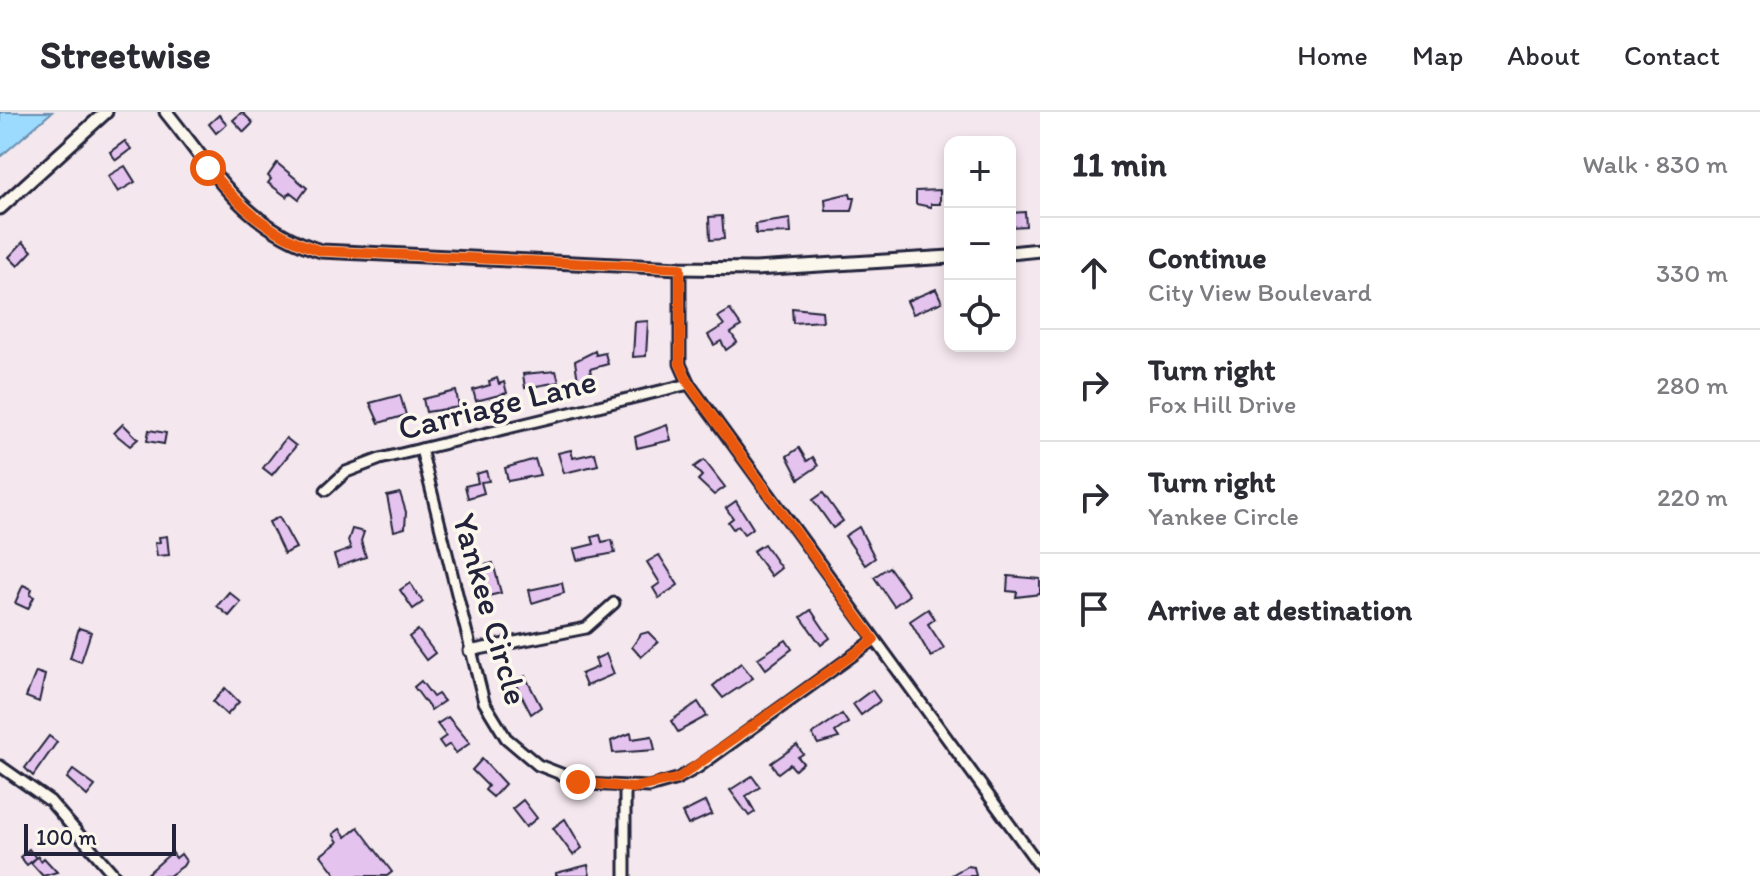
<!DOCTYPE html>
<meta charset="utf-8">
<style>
body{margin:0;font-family:Itim,sans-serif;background:#f7f7f7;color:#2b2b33}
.controls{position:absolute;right:24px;top:24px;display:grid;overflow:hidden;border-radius:16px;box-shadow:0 4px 12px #0003}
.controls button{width:72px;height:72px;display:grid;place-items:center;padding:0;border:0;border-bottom:2px solid #e1e1e2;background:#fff;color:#2b2b33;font:40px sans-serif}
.scale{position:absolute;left:24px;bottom:20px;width:152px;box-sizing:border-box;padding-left:8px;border:4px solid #22223b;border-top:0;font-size:22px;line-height:28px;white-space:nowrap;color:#22223b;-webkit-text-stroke:6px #fbf7ec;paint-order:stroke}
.stop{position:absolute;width:24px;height:24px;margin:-18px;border:6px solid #ea580c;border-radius:50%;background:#fff}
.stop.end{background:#ea580c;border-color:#fff;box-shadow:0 2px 8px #0008}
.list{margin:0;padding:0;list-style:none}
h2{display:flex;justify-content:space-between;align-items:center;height:104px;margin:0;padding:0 32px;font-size:34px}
h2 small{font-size:26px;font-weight:400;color:#7c7c81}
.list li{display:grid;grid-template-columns:52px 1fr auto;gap:24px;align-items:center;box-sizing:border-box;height:112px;padding:0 32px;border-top:2px solid #e1e1e2}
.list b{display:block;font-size:30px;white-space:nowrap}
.list p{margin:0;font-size:26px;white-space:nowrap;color:#7c7c81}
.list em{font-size:26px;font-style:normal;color:#7c7c81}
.icon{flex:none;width:44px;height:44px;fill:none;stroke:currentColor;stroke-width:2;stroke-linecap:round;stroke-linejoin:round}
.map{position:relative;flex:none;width:1040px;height:764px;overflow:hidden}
header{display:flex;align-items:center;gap:48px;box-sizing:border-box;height:112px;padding:0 40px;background:#fff;border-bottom:2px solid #e1e1e2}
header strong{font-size:38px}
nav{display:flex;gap:44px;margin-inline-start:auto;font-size:28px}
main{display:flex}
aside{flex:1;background:#fff}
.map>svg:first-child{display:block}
</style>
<header>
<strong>Streetwise</strong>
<nav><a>Home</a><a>Map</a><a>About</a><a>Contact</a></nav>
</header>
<main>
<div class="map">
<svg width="1040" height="764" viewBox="0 0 1040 764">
<rect width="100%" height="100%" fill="#f4e7ed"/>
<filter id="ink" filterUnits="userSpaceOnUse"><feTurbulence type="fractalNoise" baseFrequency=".0125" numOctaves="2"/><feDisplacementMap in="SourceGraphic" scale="16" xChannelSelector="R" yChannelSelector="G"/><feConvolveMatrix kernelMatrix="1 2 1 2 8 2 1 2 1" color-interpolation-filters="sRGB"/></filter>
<g filter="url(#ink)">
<!-- water -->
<polygon fill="#9cdafe" stroke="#6b90b0" stroke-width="2" points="0,0 52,0 0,45"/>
<!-- building -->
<g fill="#e4c3ef" stroke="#22223b" stroke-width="2">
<polygon points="242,0 253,11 244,20 233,8"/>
<polygon points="219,3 227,12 216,21 209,12"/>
<polygon points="125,29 131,37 116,48 110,40"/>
<polygon points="277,51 307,76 299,87 290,80 287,85 268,71 271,67 268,64"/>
<polygon points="125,54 135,70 118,80 108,64"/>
<polygon points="940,78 940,92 931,92 931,95 916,92 916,79"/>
<polygon points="850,81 851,86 855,86 852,99 826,99 825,87"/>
<polygon points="1025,100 1026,114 1010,115 1010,101"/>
<polygon points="722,104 724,127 710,128 709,105"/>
<polygon points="790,107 791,121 756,122 755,112"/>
<polygon points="23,130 32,139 18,154 9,145"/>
<polygon points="936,177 942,190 913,202 907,189"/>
<polygon points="792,196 822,199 823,209 793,211"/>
<polygon points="730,198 741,214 731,221 737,230 726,238 721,229 714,233 708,223 724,213 718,205"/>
<polygon points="648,209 646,244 633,245 635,210"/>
<polygon points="595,239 596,243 605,241 608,252 590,257 592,266 578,269 575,249"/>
<polygon points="556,259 559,270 525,276 523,262"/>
<polygon points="497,266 499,272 504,270 507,281 476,289 473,278 490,273 489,269"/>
<polygon points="456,279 459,295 426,300 423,287"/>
<polygon points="400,283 406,303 379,311 370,291"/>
<polygon points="123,312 138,327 130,334 114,321"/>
<polygon points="667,313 671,328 637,336 635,325"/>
<polygon points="149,318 166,321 164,332 147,329"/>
<polygon points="286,326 296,334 272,363 263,356"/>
<polygon points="799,336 807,349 813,345 818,354 799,367 787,344"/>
<polygon points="571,338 573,346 595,341 598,353 564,361 558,341"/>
<polygon points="535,347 540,363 508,369 505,356"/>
<polygon points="704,348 725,375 714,383 698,368 702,364 694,355"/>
<polygon points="486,359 489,369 481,370 484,381 468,386 465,374 478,371 476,362"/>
<polygon points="400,381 406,400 405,416 394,419 387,384"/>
<polygon points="823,381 843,409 833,416 813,388"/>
<polygon points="736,389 753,416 744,422 738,414 733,417 728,410 733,406 726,396"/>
<polygon points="279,405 296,436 284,442 269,410"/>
<polygon points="859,415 875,446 865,453 845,424"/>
<polygon points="352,417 364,420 361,429 366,445 338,455 334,443 351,437 348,429"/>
<polygon points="600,423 602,430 612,428 615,441 577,448 574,437 594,432 592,425"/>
<polygon points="167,424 169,443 157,444 155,431 160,430 159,425"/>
<polygon points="764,432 781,456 771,464 753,439"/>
<polygon points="659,443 678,473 659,486 653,476 660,471 647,450"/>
<polygon points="493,451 501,481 488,484 481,454"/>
<polygon points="889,455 909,483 894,494 874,465"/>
<polygon points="1008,464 1040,467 1040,482 1016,485 1017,480 1007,479"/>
<polygon points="410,471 423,490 413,497 400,478"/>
<polygon points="562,471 564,481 532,491 529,478"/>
<polygon points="23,473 32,477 30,483 34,485 28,497 15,491"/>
<polygon points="229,480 241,490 229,504 217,494"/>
<polygon points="928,497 935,507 928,512 944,536 931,545 910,509"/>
<polygon points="811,498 830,526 821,533 801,505"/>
<polygon points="79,516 91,520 81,550 70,546"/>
<polygon points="418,518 435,541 426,548 409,525"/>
<polygon points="648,520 658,530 641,545 632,535 641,522"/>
<polygon points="786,528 792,537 766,557 758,546"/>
<polygon points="606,542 614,562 586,574 581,562 598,555 595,547"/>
<polygon points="741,551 753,566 723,586 713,574"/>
<polygon points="36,560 45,563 39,590 26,585"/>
<polygon points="525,564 541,595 531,602 514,569"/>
<polygon points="421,569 433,585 438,582 444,589 431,598 414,575"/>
<polygon points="225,576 239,590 227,603 213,590"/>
<polygon points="872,578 880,589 861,603 853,592"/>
<polygon points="698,590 707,604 678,620 671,609"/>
<polygon points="842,602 848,611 835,620 839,626 818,632 812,622"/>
<polygon points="448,605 470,631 456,641 450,632 444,636 439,629 446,624 437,612"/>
<polygon points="631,621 632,627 652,624 655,638 613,641 611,629"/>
<polygon points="49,624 57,630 33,664 25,656"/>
<polygon points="797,633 803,642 798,645 803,651 795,658 790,652 778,661 771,651"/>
<polygon points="482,647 505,672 493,685 485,678 488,674 472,658"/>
<polygon points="73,658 95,674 87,684 67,666"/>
<polygon points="752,664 760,675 746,684 755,700 749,704 730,678"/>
<polygon points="523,688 537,706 526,715 512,697"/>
<polygon points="706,689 712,702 688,713 682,701"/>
<polygon points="565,707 582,736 573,743 553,716"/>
<polygon points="358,715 392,760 387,764 337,764 321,743 338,730 333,722 340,717 346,725"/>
<polygon points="29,737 36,746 27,753 20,745"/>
<polygon points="172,740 176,746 181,742 186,749 183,754 169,764 145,764"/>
<polygon points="38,744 41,749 44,746 57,760 43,764 31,751"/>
<polygon points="588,753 590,764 556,764 556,761"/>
<polygon points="967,754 974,755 976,764 950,764"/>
</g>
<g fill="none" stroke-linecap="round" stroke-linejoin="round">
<defs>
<g id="minor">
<polyline points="680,156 680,252 689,272 1040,754"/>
<polyline points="421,337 484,590 506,626 538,653 587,672 649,675 677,667 697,656 874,528"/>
<polyline points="326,378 346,360 380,347 689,272"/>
<polyline points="469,539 586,516 614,491"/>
<polyline points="0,654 50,689 115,764"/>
<polyline points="625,764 625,676"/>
</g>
<g id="tertiary">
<path d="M166 0C214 59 243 115 321 139L680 156 755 157 950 145"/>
<polyline points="0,96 106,0"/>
<polyline points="1010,141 1040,138"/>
</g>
</defs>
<!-- minor casing -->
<use href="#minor" stroke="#22223b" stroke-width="15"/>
<!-- tertiary casing -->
<use href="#tertiary" stroke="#22223b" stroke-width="17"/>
<!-- minor -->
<use href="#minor" stroke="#fbf7ec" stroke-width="9"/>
<!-- tertiary -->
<use href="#tertiary" stroke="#fbf7ec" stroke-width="11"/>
</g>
</g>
<g fill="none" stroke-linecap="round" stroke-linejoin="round" filter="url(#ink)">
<!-- route -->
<path stroke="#ea580c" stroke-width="10" d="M208 56C240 95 271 124 321 139L680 156V252L689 272 874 528 677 667 633 676 578 670"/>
</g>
<g text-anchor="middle" stroke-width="7" stroke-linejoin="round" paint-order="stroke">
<!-- street labels -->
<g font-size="34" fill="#22223b" stroke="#fbf7ec">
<text transform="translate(497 292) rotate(-14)" y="12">Carriage Lane</text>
<text transform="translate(491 497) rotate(74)" y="12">Yankee Circle</text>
</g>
</g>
</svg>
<div class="controls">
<button>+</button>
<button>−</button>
<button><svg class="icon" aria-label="locate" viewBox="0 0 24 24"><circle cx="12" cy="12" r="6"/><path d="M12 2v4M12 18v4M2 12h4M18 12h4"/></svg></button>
</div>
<div class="scale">100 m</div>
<div class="stop" style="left:208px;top:56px"></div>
<div class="stop end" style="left:578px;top:670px"></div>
</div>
<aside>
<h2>11 min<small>Walk · 830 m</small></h2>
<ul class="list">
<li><svg class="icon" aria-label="ahead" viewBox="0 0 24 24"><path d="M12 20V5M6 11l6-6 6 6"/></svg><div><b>Continue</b><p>City View Boulevard</p></div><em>330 m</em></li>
<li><svg class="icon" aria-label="right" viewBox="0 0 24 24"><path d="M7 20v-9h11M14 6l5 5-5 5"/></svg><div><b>Turn right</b><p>Fox Hill Drive</p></div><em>280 m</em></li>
<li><svg class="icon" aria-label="right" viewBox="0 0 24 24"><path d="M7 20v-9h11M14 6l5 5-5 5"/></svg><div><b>Turn right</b><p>Yankee Circle</p></div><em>220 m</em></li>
<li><svg class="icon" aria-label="arrive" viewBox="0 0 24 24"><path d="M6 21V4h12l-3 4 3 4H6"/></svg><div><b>Arrive at destination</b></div></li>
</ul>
</aside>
</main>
